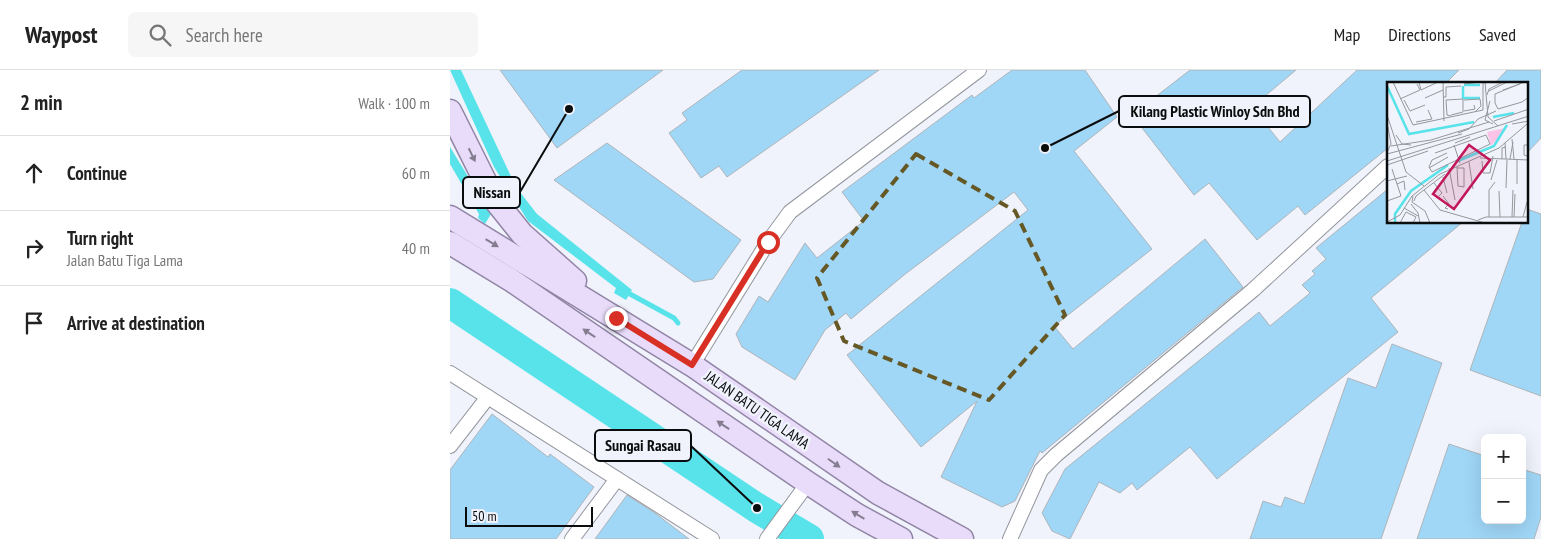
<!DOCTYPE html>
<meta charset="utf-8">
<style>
body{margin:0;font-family:"PT Sans Narrow",sans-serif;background:#f6f6f6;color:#222}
.controls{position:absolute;right:15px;bottom:15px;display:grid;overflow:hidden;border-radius:8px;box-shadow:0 5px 20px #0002}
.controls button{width:45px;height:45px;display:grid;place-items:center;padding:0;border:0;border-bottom:1px solid #e0e0e0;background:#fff;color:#222;font:25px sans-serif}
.scale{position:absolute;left:15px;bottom:12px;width:128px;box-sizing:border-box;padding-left:5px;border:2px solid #0b0c0e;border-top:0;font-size:14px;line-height:18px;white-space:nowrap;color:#0b0c0e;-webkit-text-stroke:4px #f0f3fb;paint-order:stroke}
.stop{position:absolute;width:15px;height:15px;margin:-11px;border:4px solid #d93025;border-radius:50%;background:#fff}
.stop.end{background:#d93025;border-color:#fff;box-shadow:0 1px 5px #0008}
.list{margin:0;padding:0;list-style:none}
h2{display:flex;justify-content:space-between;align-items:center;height:65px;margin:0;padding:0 20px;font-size:21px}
h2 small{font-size:16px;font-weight:400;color:#767676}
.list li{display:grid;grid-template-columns:32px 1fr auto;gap:15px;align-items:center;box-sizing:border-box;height:75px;padding:0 20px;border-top:1px solid #e0e0e0}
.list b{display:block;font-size:19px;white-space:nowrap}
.list p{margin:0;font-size:16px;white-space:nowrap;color:#767676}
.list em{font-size:16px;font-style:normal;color:#767676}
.icon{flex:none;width:28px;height:28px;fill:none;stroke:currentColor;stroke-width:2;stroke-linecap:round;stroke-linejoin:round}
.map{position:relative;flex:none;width:1091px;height:469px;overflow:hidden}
header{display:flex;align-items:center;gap:30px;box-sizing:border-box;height:70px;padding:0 25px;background:#fff;border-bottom:1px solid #e0e0e0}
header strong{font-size:24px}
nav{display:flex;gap:28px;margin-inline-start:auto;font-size:18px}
.search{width:350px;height:45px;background:#f6f6f6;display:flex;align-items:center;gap:12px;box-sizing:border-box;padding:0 18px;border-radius:8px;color:#767676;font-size:19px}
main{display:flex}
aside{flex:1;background:#fff}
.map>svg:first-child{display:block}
</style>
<header>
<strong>Waypost</strong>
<div class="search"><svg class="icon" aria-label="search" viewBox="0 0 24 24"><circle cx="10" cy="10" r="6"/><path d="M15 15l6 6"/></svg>Search here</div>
<nav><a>Map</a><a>Directions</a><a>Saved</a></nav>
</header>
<main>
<aside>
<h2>2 min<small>Walk · 100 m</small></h2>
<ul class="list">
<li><svg class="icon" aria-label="ahead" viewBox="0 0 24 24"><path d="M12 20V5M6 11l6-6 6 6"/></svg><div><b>Continue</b></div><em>60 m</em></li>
<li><svg class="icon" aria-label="right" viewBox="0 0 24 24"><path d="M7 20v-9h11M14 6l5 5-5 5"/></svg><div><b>Turn right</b><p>Jalan Batu Tiga Lama</p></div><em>40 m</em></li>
<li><svg class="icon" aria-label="arrive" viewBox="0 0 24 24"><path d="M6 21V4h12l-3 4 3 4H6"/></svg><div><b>Arrive at destination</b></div></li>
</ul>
</aside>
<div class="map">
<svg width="1091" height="469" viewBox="0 0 1091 469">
<rect width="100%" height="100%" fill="#f0f3fb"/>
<!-- water -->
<g fill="#58e3ea">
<polygon points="0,0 11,0 66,117 87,144 182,220 176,230 164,223 166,218 78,151 44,97"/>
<polygon points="0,77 41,144 35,154 28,148 29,144 0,94"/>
</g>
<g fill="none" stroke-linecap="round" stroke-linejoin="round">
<!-- stream -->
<polyline stroke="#58e3ea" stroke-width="5" points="180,224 224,248 228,253"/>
<!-- river -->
<polyline stroke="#58e3ea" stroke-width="30" points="0,233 307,438 359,469"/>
</g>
<!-- building -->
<g fill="#a0d6f6" stroke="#aeb5ba">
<polygon points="50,0 213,0 107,78"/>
<polygon points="292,0 429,0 277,107 269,96 251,108 219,63 237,50 232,43"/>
<polygon points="562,0 635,0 667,47 624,81 702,179 604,256 623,279 755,169 793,217 592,383 590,381 565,431 552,437 491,407 527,331 471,377 397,285 578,140 564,122 454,205 401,249 396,243 375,260 345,310 292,277 286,264 309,226 318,232 355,173 367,188 414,151 392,122 522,25 524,28"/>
<polygon points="740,0 846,0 802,37 830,72 907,0 1009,0 995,14 938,14 938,78 855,145 848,136 807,170 759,113 744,125 682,45"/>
<polygon points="1057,0 1091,0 1091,68 1077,83 1077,14 1044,14"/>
<polygon points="157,73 291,170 263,209 244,212 104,110"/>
<polygon points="938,119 938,152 1013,152 921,228 948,262 767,409 740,377 687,420 682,413 670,423 649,412 620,469 602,461 592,443 615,399 809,242 820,256 860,223 852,215 865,204 862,201 876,189 866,178"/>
<polygon points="1077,139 1091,144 1091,326 1020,300 1072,152 1077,152"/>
<polygon points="942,274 992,293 931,469 800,469 813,431 831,437 835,427 854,434 898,308 926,318"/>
<polygon points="42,344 98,387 100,384 144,417 106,469 0,469 0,400"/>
<polygon points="999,374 1035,386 1035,450 1072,450 1072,399 1091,405 1091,447 1084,469 967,469"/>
<polygon points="177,425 205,443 239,469 145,469"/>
</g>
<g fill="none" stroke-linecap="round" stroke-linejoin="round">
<defs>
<g id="minor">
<polyline points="242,295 318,172 340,142 529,0"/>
<polyline points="0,303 262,469"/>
<polyline points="0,376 38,327"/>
<polyline points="122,469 167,409"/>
<polyline points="317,469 358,413"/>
<polyline points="560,469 591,400 606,385 803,220 938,96"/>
</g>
<g id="primary">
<polyline points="0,41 44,129 72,164 125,211"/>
<polyline points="0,147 242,295 428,423 512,469"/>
<polyline points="0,173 61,210 358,413 407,445 451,469"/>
</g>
</defs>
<!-- minor casing -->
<use href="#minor" stroke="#93969d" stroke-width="16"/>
<!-- primary casing -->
<use href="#primary" stroke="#9184a5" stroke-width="25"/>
<!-- minor -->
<use href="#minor" stroke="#fff" stroke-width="14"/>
<!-- primary -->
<use href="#primary" stroke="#e8dcfa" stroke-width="22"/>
</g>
<!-- one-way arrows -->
<defs><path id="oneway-solid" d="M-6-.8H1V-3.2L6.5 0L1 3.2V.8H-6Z" transform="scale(1.25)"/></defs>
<g fill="#857e90">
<use href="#oneway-solid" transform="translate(22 85) rotate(64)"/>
<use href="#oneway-solid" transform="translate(42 173) rotate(31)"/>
<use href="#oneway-solid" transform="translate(139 263) rotate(-146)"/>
<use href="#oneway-solid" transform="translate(273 355) rotate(-146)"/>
<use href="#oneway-solid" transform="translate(384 393) rotate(35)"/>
<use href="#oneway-solid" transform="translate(408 445) rotate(-149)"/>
</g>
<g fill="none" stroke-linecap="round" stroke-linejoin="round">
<!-- route -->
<polyline stroke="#d93025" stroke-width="6" points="166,248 242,295 318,172"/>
</g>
<!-- marked area -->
<path fill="none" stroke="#655825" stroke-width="4" stroke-dasharray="10 6" stroke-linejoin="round" d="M466 84 565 141 615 245 539 330 394 271 367 208Z"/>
<g text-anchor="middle" stroke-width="5" stroke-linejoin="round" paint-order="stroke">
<!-- street labels -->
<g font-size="15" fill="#0b0c0e" stroke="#f0f3fb">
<text transform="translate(307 340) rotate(35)" y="5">JALAN BATU TIGA LAMA</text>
</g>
</g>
<!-- overview -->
<g transform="translate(937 12)">
<rect width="141" height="141" fill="#f0f3fb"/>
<path d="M118 46 112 55 104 64 100 50Z" fill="#fac3e7"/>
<path fill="none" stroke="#58e3ea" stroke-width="2.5" d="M77 3H93M0 4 22 52 87 40M76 4V16H93M106 35 127 31M71 79 107 64 120 43M8 141V132L24 109 61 83"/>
<path fill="none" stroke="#94979c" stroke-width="1" d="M6 0 26 43 96 28M32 0 34 8 51 0M56 0 57 39M96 0V28M98 0 101 35 111 44M137 0 108 12V21L111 27 135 20 142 15M77 2 93 0M116 8 133 2M102 9 120 0M100 13 102 7 116 0M56 15H59V5L74 4M38 16 56 8M13 17 33 8 30 2M17 18 23 29 38 23M77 18 93 17 94 24 88 30M103 19 98 38 106 42M77 29 88 27 87 23M0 33 19 90 37 104M64 34 60 33 59 18 76 17V30L64 33M107 39 142 27M29 40 45 37 41 28M125 42 142 39M71 51 82 47 91 37 109 29M9 53 15 62 24 63M125 57 127 77M68 61 83 55M118 61 119 77M67 63 73 81M4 64 44 58 102 40M0 70 4 62 1 45M48 71 99 53 103 62 45 90 42 85 45 78 60 71M0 72 75 52M140 74 137 73V63H140M93 76 142 78M115 77V66L119 65M123 77 126 60M0 79 142 34M95 79 96 91H103L106 74M82 80 86 107M0 83 41 69M70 85 71 104 77 105V86H70M42 86 61 75M62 86 68 118M56 95 60 111M104 98 110 78M0 99 20 94M47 101 55 111 52 114M10 102 17 99 18 108M130 102V78M119 106 120 78M37 108 53 128 98 141M112 109 113 135M26 114 25 120 38 129 43 141M56 114 62 122 58 126 61 127M0 119 14 114 5 87M27 119 29 114 58 92M24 122 31 131 33 141M17 126 31 134M102 135V108L108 100M125 135 126 108M127 135 128 112M136 135 140 120M91 138 99 135H142M0 140 13 133 25 114 53 92 112 66 140 42M13 141 19 130 29 135 26 141"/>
<path fill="#c2185b" fill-opacity="0.15" stroke="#c2185b" stroke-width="2.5" d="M82 63 103 78 67 127 46 112Z"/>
<rect width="141" height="141" fill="none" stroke="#0b0c0e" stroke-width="2.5"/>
</g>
<!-- callouts -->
<path fill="none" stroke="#0b0c0e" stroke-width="2" d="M595 78L669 41M119 39L70 122M307 438L241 376"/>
<g fill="#0b0c0e" stroke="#f0f3fb" stroke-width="2">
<circle cx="595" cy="78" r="5"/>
<circle cx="119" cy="39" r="5"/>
<circle cx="307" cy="438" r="5"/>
</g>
<g fill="#f0f3fb" stroke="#0b0c0e" stroke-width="2">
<rect x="669" y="26" width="191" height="31" rx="5"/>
<rect x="13" y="107" width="57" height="31" rx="5"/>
<rect x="145" y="360" width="96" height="31" rx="5"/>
</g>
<g font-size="16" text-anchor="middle" font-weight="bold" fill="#0b0c0e">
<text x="765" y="47">Kilang Plastic Winloy Sdn Bhd</text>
<text x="42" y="128">Nissan</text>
<text x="193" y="381">Sungai Rasau</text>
</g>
</svg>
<div class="controls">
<button>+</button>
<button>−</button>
</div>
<div class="scale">50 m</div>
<div class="stop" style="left:318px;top:172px"></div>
<div class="stop end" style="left:166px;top:248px"></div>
</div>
</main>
